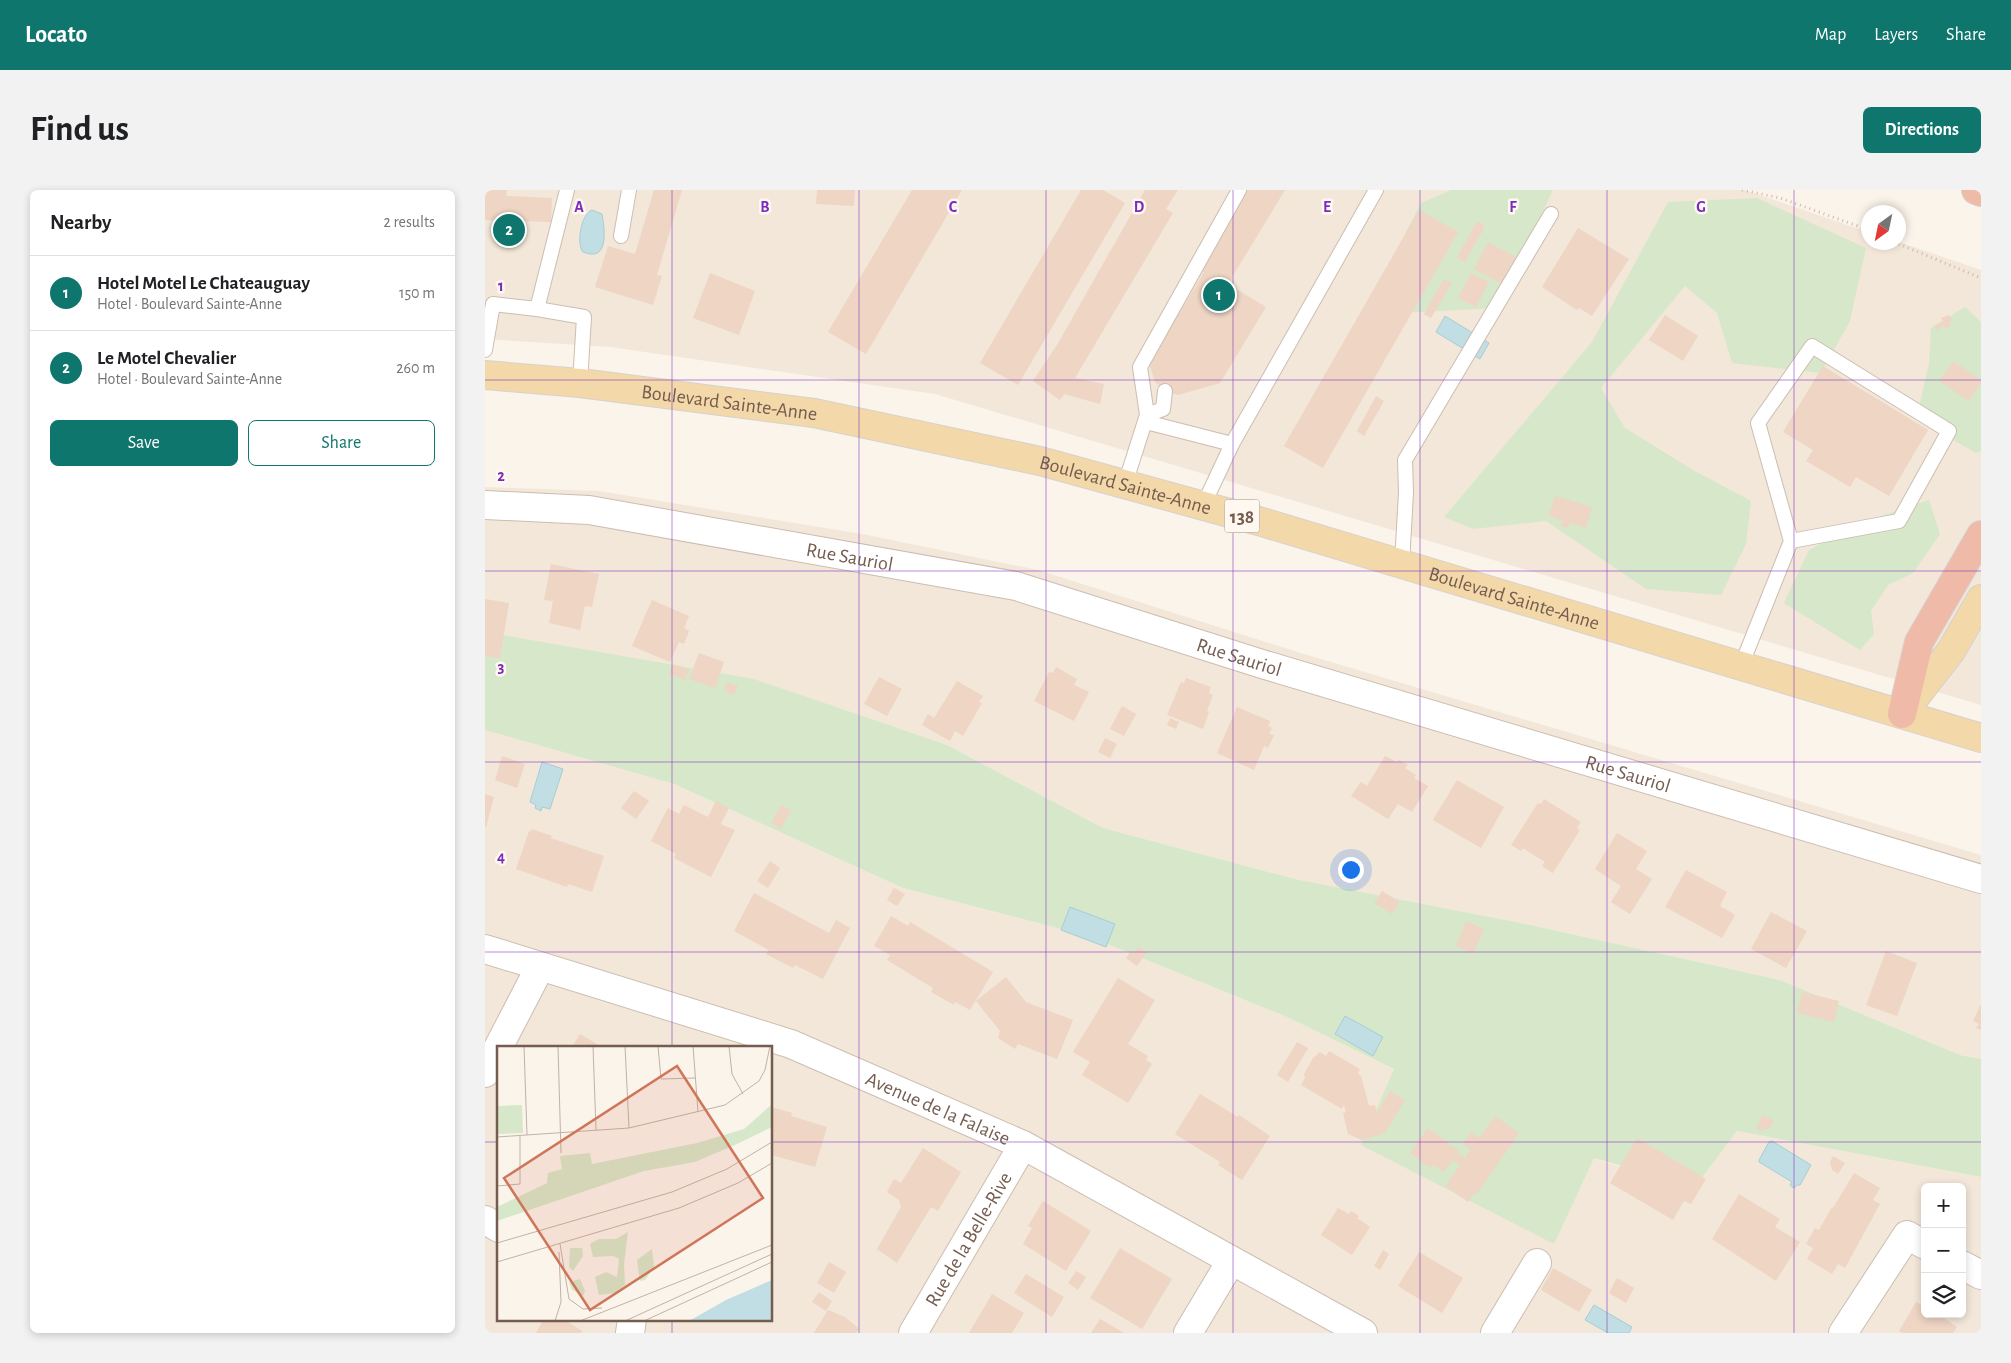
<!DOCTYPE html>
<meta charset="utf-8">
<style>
body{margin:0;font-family:"Alegreya Sans",sans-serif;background:#f2f2f2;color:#202124}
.controls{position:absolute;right:15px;bottom:15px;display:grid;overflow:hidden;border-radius:8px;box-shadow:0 2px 8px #0003}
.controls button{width:45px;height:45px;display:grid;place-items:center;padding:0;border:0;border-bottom:1px solid #e0e0e0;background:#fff;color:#202124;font:25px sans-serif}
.compass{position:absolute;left:1376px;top:15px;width:45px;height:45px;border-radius:50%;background:#fff;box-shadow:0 2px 8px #0003;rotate:213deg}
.you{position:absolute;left:865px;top:679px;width:18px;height:18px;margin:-12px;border:4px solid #fff;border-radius:50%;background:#1a73e8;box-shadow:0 0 0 8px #1a73e833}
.badge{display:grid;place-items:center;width:32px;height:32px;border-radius:50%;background:#0f766e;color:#fff;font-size:16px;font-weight:700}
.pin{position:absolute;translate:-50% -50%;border:2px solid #fff;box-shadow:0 1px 5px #0006}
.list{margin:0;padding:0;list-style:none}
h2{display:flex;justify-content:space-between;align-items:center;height:65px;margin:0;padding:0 20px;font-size:21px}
h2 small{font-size:16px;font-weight:400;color:#757577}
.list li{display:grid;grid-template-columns:32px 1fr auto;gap:15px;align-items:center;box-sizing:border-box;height:75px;padding:0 20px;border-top:1px solid #e0e0e0}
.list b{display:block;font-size:19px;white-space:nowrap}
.list p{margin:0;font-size:16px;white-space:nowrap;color:#757577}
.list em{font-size:16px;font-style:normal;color:#757577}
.actions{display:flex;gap:10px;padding:15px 20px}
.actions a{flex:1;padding:11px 0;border:1px solid #0f766e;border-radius:8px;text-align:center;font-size:18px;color:#0f766e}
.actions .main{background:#0f766e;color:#fff}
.icon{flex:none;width:28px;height:28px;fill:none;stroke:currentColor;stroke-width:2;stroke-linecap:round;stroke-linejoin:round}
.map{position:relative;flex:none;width:1496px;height:1143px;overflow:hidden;border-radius:8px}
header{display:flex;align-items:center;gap:30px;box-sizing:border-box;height:70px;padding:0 25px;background:#0f766e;color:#fff}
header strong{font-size:24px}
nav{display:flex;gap:28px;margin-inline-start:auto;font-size:18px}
.intro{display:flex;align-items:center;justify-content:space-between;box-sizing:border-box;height:120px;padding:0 30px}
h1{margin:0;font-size:35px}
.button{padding:12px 22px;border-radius:8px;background:#0f766e;color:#fff;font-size:18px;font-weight:700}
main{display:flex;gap:30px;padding:0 30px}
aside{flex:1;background:#fff;border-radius:8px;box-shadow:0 2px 8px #0003}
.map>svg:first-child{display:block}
</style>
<header>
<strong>Locato</strong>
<nav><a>Map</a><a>Layers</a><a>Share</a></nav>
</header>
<div class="intro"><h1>Find us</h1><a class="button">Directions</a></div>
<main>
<aside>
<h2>Nearby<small>2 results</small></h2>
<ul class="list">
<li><span class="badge">1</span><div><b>Hotel Motel Le Chateauguay</b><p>Hotel · Boulevard Sainte-Anne</p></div><em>150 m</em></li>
<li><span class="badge">2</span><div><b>Le Motel Chevalier</b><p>Hotel · Boulevard Sainte-Anne</p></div><em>260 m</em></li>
</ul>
<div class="actions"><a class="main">Save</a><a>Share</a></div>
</aside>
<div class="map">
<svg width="1496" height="1143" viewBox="0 0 1496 1143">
<rect width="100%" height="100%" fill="#fbf4ea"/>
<!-- residential -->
<g fill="#f2e7d9" fill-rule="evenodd">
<polygon points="0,0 1260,0 1383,42 1384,52 1414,52 1496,80 1496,515 450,204 125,157 0,149"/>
<polygon points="0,297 114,301 377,344 553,380 819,464 1496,665 1496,869 1475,865 1295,790 1041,734 810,689 618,638 462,555 0,442"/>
<path d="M0 540 189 594 418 698 603 746 802 827 1032 939 1120 972 1210 997 1252 941 1496 987V1143H0ZM14 857H286V1129H14ZM1440 997H1477V1124H1440Z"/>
</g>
<!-- green -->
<g fill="#d6e8c9">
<polygon points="966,0 1068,0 1012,118 878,125 936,13"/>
<polygon points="1272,8 1381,58 1365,131 1336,183 1247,173 1232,123 1200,96 1116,198 1140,238 1208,280 1266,311 1261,354 1236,405 1161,399 1061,331 988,339 959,327 1107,152 1183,12"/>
<polygon points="1480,117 1496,132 1496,261 1491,263 1431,229 1444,174 1446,138"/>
<polygon points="1444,310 1455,344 1428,383 1403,395 1386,421 1389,444 1375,460 1299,413 1324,360 1379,332"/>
<polygon points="0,442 269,489 462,555 618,638 810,689 1041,734 1295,790 1475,865 1496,869 1496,987 1252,941 1210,997 1109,968 1069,1054 876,955 909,879 802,827 603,746 418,698 189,594 0,540"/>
</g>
<!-- water -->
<g fill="#c0dee3" stroke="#a7cdd4">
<path d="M107 20 117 24C120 40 124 73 98 62 91 54 96 24 107 20Z"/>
<polygon points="960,126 1004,153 995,169 951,142"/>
<polygon points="57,572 78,579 65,619 57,617 56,621 50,618 51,615 45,612"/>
<polygon points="585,717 630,734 621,757 576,740"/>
<polygon points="860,826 898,847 888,866 850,844"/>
<polygon points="1287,951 1326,975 1315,995 1312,995 1309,998 1305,995 1307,992 1274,972 1274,970 1284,952"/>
<polygon points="1109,1115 1147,1137 1144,1143 1123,1143 1100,1130"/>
</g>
<!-- building -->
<g fill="#eed5c4">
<polygon points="0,0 22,0 21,6 67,8 66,32 0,30"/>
<polygon points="169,0 197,0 172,85 177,86 168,115 110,97 123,56 150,64"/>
<polygon points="332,0 370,0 369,16 331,14"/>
<polygon points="427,0 477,0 381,164 343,142"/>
<polygon points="596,0 618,0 640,13 533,195 495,173"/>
<polygon points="660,0 693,0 681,19 688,23 590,188 619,194 615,214 579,204 575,210 548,191 572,155"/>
<polygon points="762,0 800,0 743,94 781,117 735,193 693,205 680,201 670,192 664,173 719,82 715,79"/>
<polygon points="934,20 973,42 838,278 799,256"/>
<polygon points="992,31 1000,36 980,72 972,67"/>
<polygon points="1093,38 1144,69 1107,126 1094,118 1092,120 1057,97"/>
<polygon points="1003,52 1032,68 1018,95 989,79"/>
<polygon points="225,83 270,101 254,145 208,128"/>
<polygon points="986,83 1004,92 991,117 973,108"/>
<polygon points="959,89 967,93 946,128 939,124"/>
<polygon points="1180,125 1213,146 1198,171 1164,150"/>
<polygon points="1464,125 1467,130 1464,132 1466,135 1461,139 1459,135 1452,140 1449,136 1458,131 1456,128"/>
<polygon points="1468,171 1496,190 1496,193 1484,211 1454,191"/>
<polygon points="1338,176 1443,240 1404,306 1371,287 1365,297 1321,271 1328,260 1298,242"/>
<polygon points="891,206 899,211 879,246 872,241"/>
<polygon points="1070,306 1107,317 1101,338 1085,333 1083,338 1076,336 1078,331 1064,326"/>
<polygon points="66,374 114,384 107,417 100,416 95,440 64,433 68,411 59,410"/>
<polygon points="0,409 24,413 15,468 0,466"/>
<polygon points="167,410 204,426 199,438 204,441 199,454 194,452 185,472 147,456"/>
<polygon points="214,463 239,472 230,498 204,489"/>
<polygon points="188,474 204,480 200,490 184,484"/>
<polygon points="571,477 592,489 589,495 604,502 589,531 549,511 564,482 568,483"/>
<polygon points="394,487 417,499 402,526 379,514"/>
<polygon points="701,488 726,497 724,503 728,505 722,521 724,522 718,539 682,525 696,492 699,493"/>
<polygon points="472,491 498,506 494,512 497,513 478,546 470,541 465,551 437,535 443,524 449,528"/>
<polygon points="242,492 253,496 249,505 239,501"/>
<polygon points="637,516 651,524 639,546 625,539"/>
<polygon points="752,517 785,531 783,536 787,538 784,544 789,545 783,558 779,556 769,580 732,563"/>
<polygon points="685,528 694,532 691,539 682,535"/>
<polygon points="620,548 632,554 625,568 613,562"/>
<polygon points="17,566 40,574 32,598 10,590"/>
<polygon points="900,566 912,572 914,570 923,575 920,578 931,585 929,588 943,596 927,622 913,614 903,629 866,606 876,592 882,596"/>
<polygon points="972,590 1019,617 996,658 948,630"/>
<polygon points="149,601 164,611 151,629 136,618"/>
<polygon points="0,604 9,607 1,637 0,637"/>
<polygon points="1059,609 1096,632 1092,638 1095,640 1068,683 1057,676 1060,672 1038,658 1036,661 1026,655 1053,613 1056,614"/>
<polygon points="231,611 244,618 236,634 250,640 226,687 189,668 191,664 166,651 183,618 194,624 199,615 223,627"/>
<polygon points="296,615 306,620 296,639 286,633"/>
<polygon points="47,639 67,646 66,648 119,666 107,702 83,694 82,697 31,679 44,641 46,641"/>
<polygon points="1132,643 1162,661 1151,679 1167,689 1145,724 1126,712 1136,696 1110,679"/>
<polygon points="285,671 295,678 283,698 272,691"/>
<polygon points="1201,680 1242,702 1235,716 1250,725 1237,748 1180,717"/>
<polygon points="409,698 420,704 412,716 402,710"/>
<polygon points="897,701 915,712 907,724 889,713"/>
<polygon points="269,703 344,743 351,730 365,738 338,789 310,775 308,778 281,764 284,760 249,741"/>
<polygon points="1286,722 1322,741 1301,778 1266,759"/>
<polygon points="406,726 423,736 425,732 508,782 485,820 470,812 469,815 446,802 448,798 402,770 405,765 389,756"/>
<polygon points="981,731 999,739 988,764 971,756"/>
<polygon points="653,757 662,762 652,776 641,768 646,761 649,763"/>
<polygon points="1401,761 1432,773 1412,826 1381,815"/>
<polygon points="521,787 541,812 588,830 572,869 533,854 530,859 513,848 515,841 491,811"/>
<polygon points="633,788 670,810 643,854 663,866 661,870 667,874 643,913 597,885 605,872 588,862"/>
<polygon points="1317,802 1354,811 1349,832 1312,823"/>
<polygon points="1496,814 1496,840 1491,838 1494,834 1488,831"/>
<polygon points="95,844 117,857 87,857"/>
<polygon points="812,852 823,858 803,892 792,885"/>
<polygon points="844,861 875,879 873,883 876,886 884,916 890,915 892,923 905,901 920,910 900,943 877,950 863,944 858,923 861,922 859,915 857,919 816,895 820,888 819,884 828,868 835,862 841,866"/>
<polygon points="715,904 753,927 754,925 785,946 757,990 733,975 735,972 690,944"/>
<polygon points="286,917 307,923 306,926 342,937 330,977 286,965"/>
<polygon points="1278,925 1289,931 1285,938 1275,941 1271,938"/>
<polygon points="1010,926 1034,943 991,1005 988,1004 983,1012 960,996 975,975 968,970 959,982 948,975 946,978 925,963 943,938 963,952 962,953 974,961 973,963 980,968 986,960 978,954 986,942 994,948"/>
<polygon points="1152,948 1221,989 1206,1014 1199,1011 1188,1030 1125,993"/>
<polygon points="438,958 476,982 453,1021 446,1017 412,1073 392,1059 416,1017 414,1010 402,1002 409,989 416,993"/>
<polygon points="1348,966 1360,973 1353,984 1347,980 1345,972"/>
<polygon points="1369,983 1395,998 1388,1010 1395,1014 1360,1078 1353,1074 1347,1084 1322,1069 1328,1058 1321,1054 1330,1038 1334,1040 1347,1017 1348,1018"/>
<polygon points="1254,1004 1295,1029 1290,1037 1315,1052 1291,1091 1227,1049"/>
<polygon points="558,1011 606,1041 581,1081 538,1054 547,1038 543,1036"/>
<polygon points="853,1018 864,1024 866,1021 874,1026 872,1028 885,1037 867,1065 836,1045"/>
<polygon points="635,1058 687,1089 657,1139 605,1108"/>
<polygon points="898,1060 904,1064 895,1080 889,1076"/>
<polygon points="934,1062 978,1088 957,1123 913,1096"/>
<polygon points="344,1072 361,1082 349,1103 332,1093"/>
<polygon points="1068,1078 1107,1100 1094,1122 1056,1100"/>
<polygon points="591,1081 601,1087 593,1100 583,1093"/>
<polygon points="541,1084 579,1107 567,1127 529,1103"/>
<polygon points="1132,1088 1149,1098 1141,1113 1124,1103"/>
<polygon points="334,1102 347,1111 341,1121 327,1112"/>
<polygon points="507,1104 539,1123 527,1143 484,1143"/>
<polygon points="1431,1112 1440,1117 1440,1124 1461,1125 1459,1128 1472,1137 1468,1143 1418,1143 1414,1141"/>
<polygon points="343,1120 360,1127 374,1139 371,1143 329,1143"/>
<polygon points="59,1129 78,1129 97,1141 96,1143 51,1143"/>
<polygon points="615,1129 639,1143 606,1143"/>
</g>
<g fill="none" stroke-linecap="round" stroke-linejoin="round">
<defs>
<g id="lane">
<polyline points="136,46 144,0"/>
<polyline points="52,119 99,127 95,193"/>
<polyline points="0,160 8,114 52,119 82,0"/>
<polyline points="662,225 678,219 680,201"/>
<polyline points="661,232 747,254"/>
<polyline points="640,294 662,225 655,177 754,0"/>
<polyline points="718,316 747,254 891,0"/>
<polyline points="917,374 921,302 920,270 1066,24"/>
<polyline points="1256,476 1306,351 1414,331 1464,241 1327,156 1273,233 1306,351"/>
</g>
<g id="street">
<path id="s1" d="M0 315 104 320 531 396 777 474 1496 689"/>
<path id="s2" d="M0 759 306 854 538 955 878 1143"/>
<polyline points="0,883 55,777"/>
<polyline points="0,1030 14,1038"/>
<polyline points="1477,1075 1496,1085"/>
<polyline points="145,1143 147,1129"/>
<path id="s3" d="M428 1143 538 955"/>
<polyline points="703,1143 746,1071"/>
<polyline points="1010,1143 1052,1073"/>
<polyline points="1358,1143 1422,1045 1440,1055"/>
</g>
<g id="primary">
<path id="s4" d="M0 185 95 193 329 223 555 271 777 332 1496 548"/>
<polyline points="1417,524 1466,461 1496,409"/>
</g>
<g id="highway">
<polyline points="1491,0 1496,2"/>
<polyline points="1417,524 1434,452 1496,345"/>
</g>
</defs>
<!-- lane casing -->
<use href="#lane" stroke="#ccbdb1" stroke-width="16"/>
<!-- street casing -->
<use href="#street" stroke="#ccbdb1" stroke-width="30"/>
<!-- primary casing -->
<use href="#primary" stroke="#d8d1ce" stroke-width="30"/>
<!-- highway casing -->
<use href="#highway" stroke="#d8d1ce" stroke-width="30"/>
<!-- path -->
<g stroke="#d3b8a7" stroke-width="3" stroke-dasharray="1 4" stroke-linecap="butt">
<polyline points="1257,0 1295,8 1384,40"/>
<polyline points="1409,52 1496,88"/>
</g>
<!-- lane -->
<use href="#lane" stroke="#fff" stroke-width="14"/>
<!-- street -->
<use href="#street" stroke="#fff" stroke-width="28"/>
<!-- primary -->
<use href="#primary" stroke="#f3d8a9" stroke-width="28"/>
<!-- highway -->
<use href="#highway" stroke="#efbaa7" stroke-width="28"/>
</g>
<!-- grid -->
<path fill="none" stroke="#7b2cbf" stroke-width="1" stroke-opacity="0.55" d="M187 0V857M374 0V1143M561 0V1143M748 0V1143M935 0V1143M1122 0V1143M1309 0V1143M0 190H1496M0 381H1496M0 572H1496M0 762H1496M0 952H14M286 952H1496M187 1129V1143"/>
<g text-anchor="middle" stroke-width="5" stroke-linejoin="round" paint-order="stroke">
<!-- shield labels -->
<rect fill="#fef8f0" stroke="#9d8b7f" stroke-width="1" x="739.5" y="309.5" width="35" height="33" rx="4"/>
<g font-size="19" font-weight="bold" fill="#745c4f">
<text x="757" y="333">138</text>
</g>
<!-- street labels -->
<g font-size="20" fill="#745c4f" stroke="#fef8f0">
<text dy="7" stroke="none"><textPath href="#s4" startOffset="246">Boulevard Sainte-Anne</textPath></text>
<text dy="7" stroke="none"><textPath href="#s4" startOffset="651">Boulevard Sainte-Anne</textPath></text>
<text dy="7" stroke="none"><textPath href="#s1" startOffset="369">Rue Sauriol</textPath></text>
<text dy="7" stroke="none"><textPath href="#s4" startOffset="1056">Boulevard Sainte-Anne</textPath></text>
<text dy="7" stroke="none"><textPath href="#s1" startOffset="772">Rue Sauriol</textPath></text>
<text dy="7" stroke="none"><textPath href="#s1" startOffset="1178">Rue Sauriol</textPath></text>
<text dy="7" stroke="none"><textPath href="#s2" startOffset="481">Avenue de la Falaise</textPath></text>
<text dy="7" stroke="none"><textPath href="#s3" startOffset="109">Rue de la Belle-Rive</textPath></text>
</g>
</g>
<!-- overview -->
<g transform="translate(12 856)">
<rect width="275" height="275" fill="#fbf4ea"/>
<path d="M275 58V81L240 98 198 116 147 125 0 175V161L50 137 51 127 65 123 63 110 93 107 95 118 200 97 247 83ZM25 59 26 87 0 88V60ZM131 186 127 218 128 239 118 247 102 249 98 231 109 226 120 231 122 213 116 210 96 211 93 198 102 193H119ZM73 202H85L86 210 76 225 72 221ZM155 203 157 221 148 234 143 235 140 214ZM83 233 88 245 86 250 75 244 72 236Z" fill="#d6e8c9"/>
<path d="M275 234V275H192L229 254Z" fill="#c0dee3"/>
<path fill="none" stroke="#c1b2a7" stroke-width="1" d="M27 0 30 89M61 0 64 107M96 0 99 84M128 0 132 82M161 0 164 33 198 32M196 0 201 66M232 0 235 28 246 48M0 91 132 82 228 59 262 35 268 24 273 0M0 140 23 138V90M0 197 175 146 230 123 275 96M63 198 72 253 86 263 105 262M0 216 182 162 241 137 275 117M58 275 64 256 62 206M83 275 275 199M128 275 275 208M147 275 275 216"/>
<path fill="#cf755a" fill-opacity="0.15" stroke="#cf755a" stroke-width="2.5" d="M180 20 266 152 93 264 7 132Z"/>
<rect width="275" height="275" fill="none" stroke="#745c4f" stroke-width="2.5"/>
</g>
<g font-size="16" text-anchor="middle" font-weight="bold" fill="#7b2cbf" stroke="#fef8f0" stroke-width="5" stroke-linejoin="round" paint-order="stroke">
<text x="94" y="22">A</text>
<text x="280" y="22">B</text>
<text x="468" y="22">C</text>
<text x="654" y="22">D</text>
<text x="842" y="22">E</text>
<text x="1028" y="22">F</text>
<text x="1216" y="22">G</text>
<text x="16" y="101">1</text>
<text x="16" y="291">2</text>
<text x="16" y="482">3</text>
<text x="16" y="672">4</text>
</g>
</svg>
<div class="controls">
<button>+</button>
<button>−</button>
<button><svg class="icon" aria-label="layers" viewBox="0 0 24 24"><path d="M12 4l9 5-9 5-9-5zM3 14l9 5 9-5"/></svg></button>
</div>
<svg class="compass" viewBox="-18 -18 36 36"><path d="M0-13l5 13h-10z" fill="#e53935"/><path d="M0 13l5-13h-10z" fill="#757577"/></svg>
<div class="you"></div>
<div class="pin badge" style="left:734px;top:105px">1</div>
<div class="pin badge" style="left:24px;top:40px">2</div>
</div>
</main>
